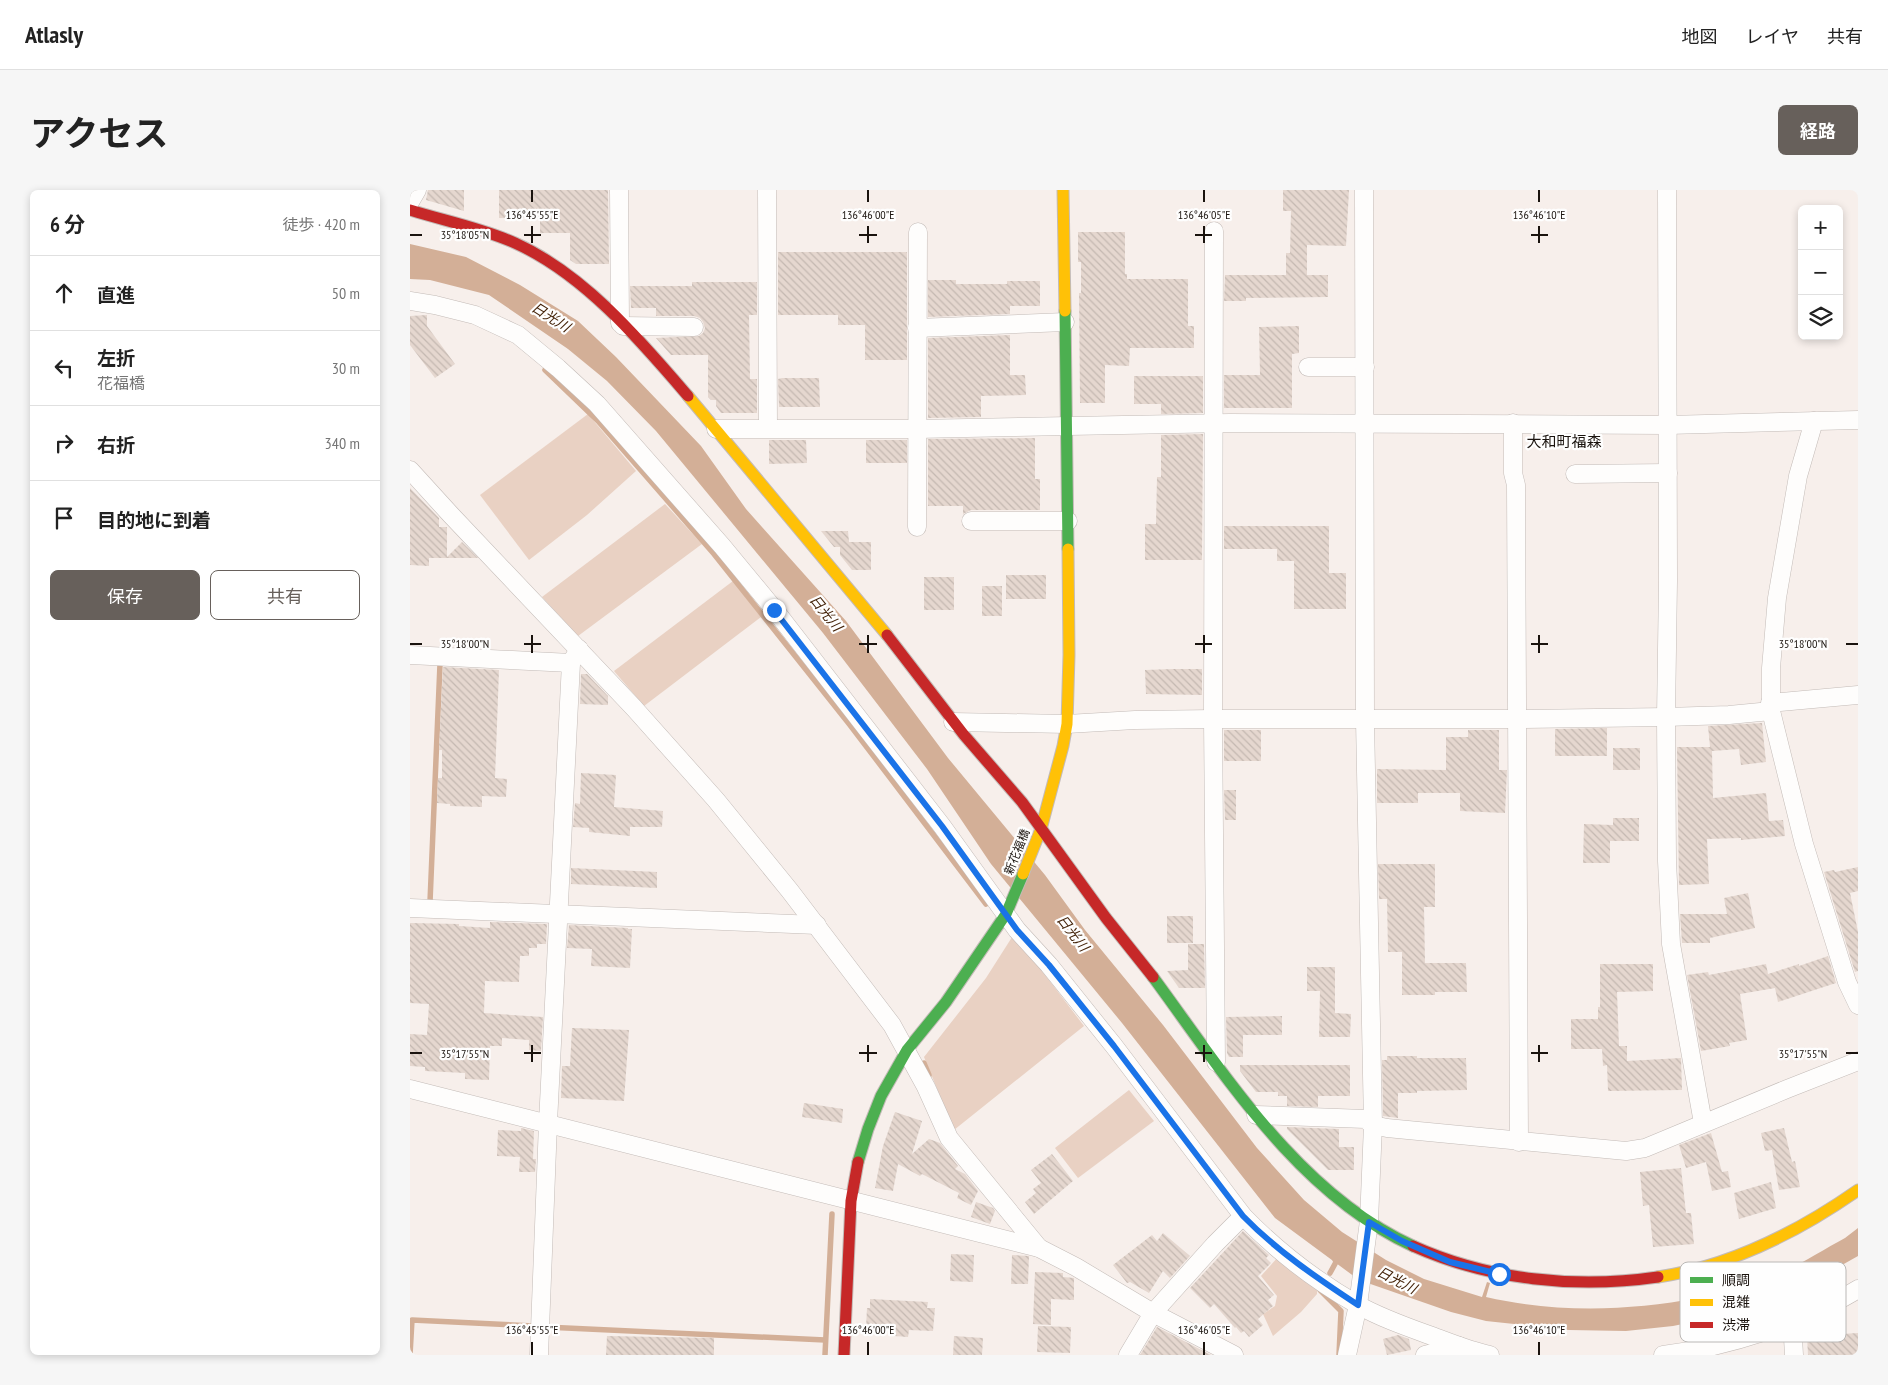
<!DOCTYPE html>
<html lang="ja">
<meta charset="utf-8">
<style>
body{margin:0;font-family:"PT Sans Narrow","Noto Sans JP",sans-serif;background:#f6f6f6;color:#222}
.controls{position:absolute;right:15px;top:15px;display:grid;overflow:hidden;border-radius:8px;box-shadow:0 2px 8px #0003}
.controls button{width:45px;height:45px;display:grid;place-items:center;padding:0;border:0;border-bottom:1px solid #e0e0e0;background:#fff;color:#222;font:25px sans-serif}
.stop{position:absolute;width:15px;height:15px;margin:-11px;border:4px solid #1a73e8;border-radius:50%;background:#fff}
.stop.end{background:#1a73e8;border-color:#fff;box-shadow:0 1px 5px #0008}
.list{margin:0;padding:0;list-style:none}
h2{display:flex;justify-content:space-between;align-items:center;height:65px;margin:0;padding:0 20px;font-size:21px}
h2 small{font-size:16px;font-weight:400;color:#767676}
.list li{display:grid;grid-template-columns:32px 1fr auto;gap:15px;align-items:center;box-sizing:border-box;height:75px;padding:0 20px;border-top:1px solid #e0e0e0}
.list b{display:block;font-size:19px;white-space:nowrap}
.list p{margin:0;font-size:16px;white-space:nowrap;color:#767676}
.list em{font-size:16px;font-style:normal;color:#767676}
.actions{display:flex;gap:10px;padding:15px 20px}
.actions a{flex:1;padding:11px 0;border:1px solid #67605b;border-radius:8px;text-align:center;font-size:18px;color:#67605b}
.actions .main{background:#67605b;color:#fff}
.icon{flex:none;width:28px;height:28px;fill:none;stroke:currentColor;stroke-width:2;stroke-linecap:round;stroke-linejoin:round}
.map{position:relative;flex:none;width:1448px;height:1165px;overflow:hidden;border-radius:8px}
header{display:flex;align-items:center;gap:30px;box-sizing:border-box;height:70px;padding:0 25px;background:#fff;border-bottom:1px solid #e0e0e0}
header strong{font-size:24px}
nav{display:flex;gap:28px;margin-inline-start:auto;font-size:18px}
.intro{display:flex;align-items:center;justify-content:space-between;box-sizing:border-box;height:120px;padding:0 30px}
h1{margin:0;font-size:35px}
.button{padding:12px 22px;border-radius:8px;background:#67605b;color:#fff;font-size:18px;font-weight:700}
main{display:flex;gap:30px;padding:0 30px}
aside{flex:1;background:#fff;border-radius:8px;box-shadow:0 2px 8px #0003}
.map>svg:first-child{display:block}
</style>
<header>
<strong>Atlasly</strong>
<nav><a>地図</a><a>レイヤ</a><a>共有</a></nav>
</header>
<div class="intro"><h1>アクセス</h1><a class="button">経路</a></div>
<main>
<aside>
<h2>6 分<small>徒歩 · 420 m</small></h2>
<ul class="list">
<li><svg class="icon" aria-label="ahead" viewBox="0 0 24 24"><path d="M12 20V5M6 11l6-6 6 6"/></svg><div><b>直進</b></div><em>50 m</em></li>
<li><svg class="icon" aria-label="left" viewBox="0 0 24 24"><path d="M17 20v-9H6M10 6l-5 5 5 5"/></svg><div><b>左折</b><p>花福橋</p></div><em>30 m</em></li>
<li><svg class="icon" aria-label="right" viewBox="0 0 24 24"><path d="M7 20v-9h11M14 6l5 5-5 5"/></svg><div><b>右折</b></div><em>340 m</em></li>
<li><svg class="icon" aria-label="arrive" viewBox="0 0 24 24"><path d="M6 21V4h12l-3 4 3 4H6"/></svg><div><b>目的地に到着</b></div></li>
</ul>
<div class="actions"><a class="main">保存</a><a>共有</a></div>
</aside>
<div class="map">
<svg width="1448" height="1165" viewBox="0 0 1448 1165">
<defs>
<pattern id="building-back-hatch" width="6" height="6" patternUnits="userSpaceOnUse" patternTransform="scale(1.25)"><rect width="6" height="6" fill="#e5d7cf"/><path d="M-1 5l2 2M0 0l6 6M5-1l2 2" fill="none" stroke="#c4b8b1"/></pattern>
</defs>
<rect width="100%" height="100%" fill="#f7efeb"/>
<!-- green -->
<g fill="#e9d1c3">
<polygon points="178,224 226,281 177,325 119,370 70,305"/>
<polygon points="255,314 292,354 168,446 132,407"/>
<polygon points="323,391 351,427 234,516 204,481"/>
<polygon points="604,744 674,836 544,940 514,867 576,788"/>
<polygon points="719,900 744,931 668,988 645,958"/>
<polygon points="868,1067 907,1096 907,1104 891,1122 863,1146 853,1124 865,1116 867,1106 851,1086"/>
</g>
<!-- water -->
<path fill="#d3af97" d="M0 54 56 67 110 95 168 131 206 167 291 256 336 319 436 431 538 568 635 685 675 740 753 835 847 958 894 1010 932 1042 976 1070 1014 1089 1072 1107 1077 1092 1080 1093 1076 1107C1147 1123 1218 1121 1288 1108 1306 1104 1327 1102 1344 1095 1374 1085 1407 1063 1435 1048L1448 1038V1066L1393 1097 1368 1109 1374 1129 1370 1131 1364 1110 1307 1127 1263 1136 1216 1141 1159 1140 1076 1131 1041 1122 949 1090 865 1028 712 833 581 674 517 579 413 443 246 241 197 191 158 159 79 105 20 90 0 89Z"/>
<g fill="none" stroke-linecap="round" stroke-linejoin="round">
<!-- stream -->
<g stroke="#d3af97" stroke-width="5.5">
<polyline points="135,180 188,231 304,364 440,535 576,714"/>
<polyline points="20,712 30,474"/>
<polyline points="514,873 519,885"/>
<polyline points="920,1083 926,1072 924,1067"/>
<polyline points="910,1100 931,1121 929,1165"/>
<polyline points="135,1137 415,1150"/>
<polyline points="0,1165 2,1130 123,1136"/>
<polyline points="415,1165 422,1024"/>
</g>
</g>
<!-- building -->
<g fill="url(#building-back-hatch)">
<polygon points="18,0 54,0 54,21 16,10"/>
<polygon points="89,0 198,0 199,74 166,74 160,70 160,43 130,43 130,28 89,28"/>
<polygon points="873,0 939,0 936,56 897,55 897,85 918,85 918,107 836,108 836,111 814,111 815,85 876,85 876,63 880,63 881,21 873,21"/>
<polygon points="668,42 715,42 715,84 717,84 717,89 778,89 778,136 784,136 784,158 720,158 719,176 695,175 695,213 670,213 669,103 671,103 671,72 668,72"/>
<polygon points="368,62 497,62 497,170 455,170 455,135 428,135 428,125 368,125"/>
<polygon points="518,90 546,90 546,94 597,94 597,91 630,91 630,116 600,116 600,124 518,127"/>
<polygon points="282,92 347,92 347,125 339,125 340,189 347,189 347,223 311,223 306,216 306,210 301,210 298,207 298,165 261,165 246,148 289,146 293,143 295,138 293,132 290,128 284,126 246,126 246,118 221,118 220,96 282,96"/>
<polygon points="17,125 17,136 45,174 25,188 0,155 0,126"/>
<polygon points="889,136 889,163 882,164 882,218 814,218 814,185 850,185 849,137"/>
<polygon points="600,145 600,185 615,185 616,205 571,206 571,227 518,228 518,148"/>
<polygon points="724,186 793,186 793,223 751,224 751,214 724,214"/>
<polygon points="372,188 409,188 410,217 369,217 368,189"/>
<polygon points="793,244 792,370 735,370 735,334 746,334 747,287 751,287 751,245"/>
<polygon points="625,248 625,289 630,289 630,320 561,320 553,324 553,316 518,316 518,249"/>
<polygon points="359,250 396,250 397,273 359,274"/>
<rect x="456" y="250" width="41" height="23"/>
<polygon points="0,298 29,328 29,337 37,337 37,367 52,352 68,368 19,368 19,376 0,375"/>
<polygon points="814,336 919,336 919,383 936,383 936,419 884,419 884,371 867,371 867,359 814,359"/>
<polygon points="411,341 438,341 439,352 461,352 461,380 442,380 430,365 430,357 424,357"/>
<rect x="596" y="385" width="40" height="24"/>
<rect x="514" y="387" width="30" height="33"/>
<rect x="572" y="396" width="20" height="30"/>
<polygon points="33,477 89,480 85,588 97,589 96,607 72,606 72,617 40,616 40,614 27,613 28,588 32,588 32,560 29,560"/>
<polygon points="763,479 792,479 792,505 736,504 735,480"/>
<polygon points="171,484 177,484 198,506 198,515 170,514"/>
<polygon points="1352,533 1356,572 1331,575 1329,559 1302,561 1303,608 1356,603 1359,631 1373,630 1375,646 1331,650 1331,648 1297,649 1299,694 1269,695 1267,557 1300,557 1298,536"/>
<polygon points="1197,538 1197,566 1145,566 1145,539"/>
<rect x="814" y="540" width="37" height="31"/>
<polygon points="1058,540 1089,540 1089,580 1097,580 1095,623 1050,621 1050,603 1008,603 1008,613 967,613 967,579 1036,580 1036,547 1058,547"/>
<rect x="1203" y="558" width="27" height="22"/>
<polygon points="171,583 206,585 204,617 253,621 252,637 220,637 220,646 179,642 179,638 163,637 165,613 170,614"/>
<polygon points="814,600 826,600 826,630 815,630"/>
<polygon points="1203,628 1229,628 1229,651 1200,651 1200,673 1173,673 1174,634 1203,635"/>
<polygon points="968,674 1025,674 1025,717 1014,717 1015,773 1056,773 1057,802 1025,802 1025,805 992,805 992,762 978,762 977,709 969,709"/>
<polygon points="1448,677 1448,701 1440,703 1448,742 1448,781 1445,782 1414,682 1424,680 1425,682"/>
<polygon points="161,678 247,682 247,698 161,694"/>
<polygon points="1338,703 1345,738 1300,748 1300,753 1272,753 1270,724 1317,724 1314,708"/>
<rect x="757" y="726" width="26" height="27"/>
<polygon points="80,732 137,734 136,754 127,754 127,758 119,758 119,766 110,766 109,792 75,791 74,823 133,827 131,861 119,860 119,850 92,848 92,856 80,856 79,890 55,889 55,883 15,881 15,877 0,876 0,844 17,845 19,814 0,813 0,733 49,734 49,736 80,738"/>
<polygon points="159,735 218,738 218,739 222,739 220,778 181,776 182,759 157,758"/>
<polygon points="778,754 794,754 795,798 769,798 757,781 778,780"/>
<polygon points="1418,766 1426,793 1368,812 1365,798 1330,804 1337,850 1319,853 1320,856 1291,861 1277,785 1298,782 1299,785 1356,774 1358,784 1389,774 1389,776"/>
<polygon points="1190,774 1243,774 1243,801 1207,802 1209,856 1217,856 1217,871 1271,868 1272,900 1198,901 1197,875 1193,876 1192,859 1161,859 1161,829 1188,829 1188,817 1190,817"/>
<polygon points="897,777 925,777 925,823 941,824 940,847 909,847 910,801 897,801"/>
<polygon points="872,826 872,845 833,845 833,867 819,867 817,863 816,827"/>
<polygon points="162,838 219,840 214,911 151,908 152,876 160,876"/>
<polygon points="977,866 1007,866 1007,868 1056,868 1057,900 1007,901 1007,903 988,903 988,928 973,926 972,870 977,870"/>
<polygon points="830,875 940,875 940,906 908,906 908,917 877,916 877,906 868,906 868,902 846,902 830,881"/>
<polygon points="394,913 433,919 432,933 392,927"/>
<polygon points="485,922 512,931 502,964 519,949 530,953 548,976 545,979 555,984 568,1001 561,1015 547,1008 549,1003 512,984 510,986 488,974 483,1001 465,998 473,956"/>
<polygon points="877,937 929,939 929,957 944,957 944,980 918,980 877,939"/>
<polygon points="111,938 124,941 123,969 126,969 125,982 109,982 110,967 87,966 88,940 111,941"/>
<polygon points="1374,938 1382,972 1385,971 1390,997 1369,1000 1362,960 1355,961 1351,943"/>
<polygon points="1301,943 1312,982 1318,981 1321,997 1302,1001 1296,972 1276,978 1269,955"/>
<polygon points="642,964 663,991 624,1024 615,1012 626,1003 623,999 631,993 621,980"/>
<polygon points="1271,978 1276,1023 1281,1023 1284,1054 1243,1057 1239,1015 1233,1016 1230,982"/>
<polygon points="1361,992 1366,1018 1329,1029 1324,1003"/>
<polygon points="566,1012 583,1018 585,1021 580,1034 561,1027"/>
<polygon points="833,1041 859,1065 856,1068 861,1073 848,1086 864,1105 858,1110 863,1116 848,1129 853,1135 839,1147 834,1141 831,1143 826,1137 825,1138 804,1114 800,1118 780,1098"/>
<polygon points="753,1043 780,1066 760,1088 753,1081 739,1103 720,1092 717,1093 703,1075 742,1045 747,1051"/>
<polygon points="541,1064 564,1065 563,1092 540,1091"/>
<polygon points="602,1065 619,1066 618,1094 601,1094"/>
<polygon points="625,1082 653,1083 653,1087 664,1088 664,1110 641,1109 641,1135 623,1134"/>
<polygon points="460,1109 518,1112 517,1118 525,1118 523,1141 499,1140 498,1147 484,1146 484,1139 456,1138 457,1118 460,1118"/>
<polygon points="628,1136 661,1137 660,1163 627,1162"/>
<polygon points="747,1137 801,1165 730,1165"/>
<polygon points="1448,1143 1448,1165 1398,1165 1397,1146"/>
<polygon points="988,1145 999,1149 1001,1160 977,1165 973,1149"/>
<polygon points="197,1146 304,1148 304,1165 196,1165"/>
<polygon points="544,1146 573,1148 572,1165 543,1165"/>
</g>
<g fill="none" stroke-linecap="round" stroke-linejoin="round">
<defs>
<g id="street">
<polyline points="209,0 210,133"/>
<polyline points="357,0 358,238"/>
<polyline points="1257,0 1258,391 1256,527 1257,671 1261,754 1293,933"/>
<polyline points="0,12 7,0"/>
<polyline points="804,41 803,529 806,872"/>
<path d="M0 111 25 115 65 125 108 145 148 178 187 214 312 356 364 419 532 636 607 740 639 775 704 856 833 1026C866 1060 906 1091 948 1115 971 1128 997 1137 1022 1146 1041 1153 1060 1161 1080 1165"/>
<polyline points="213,136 284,137"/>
<polyline points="507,138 655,132"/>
<polyline points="898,177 955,177"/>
<polyline points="1404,231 1388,286 1367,408 1361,478 1361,521 1394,654 1437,792 1448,815"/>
<polyline points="1103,233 1103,283 1106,295 1109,952"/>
<polyline points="306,239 506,239 820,233 1258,235 1448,230"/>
<polyline points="0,280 41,325 224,518 306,610 380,701 482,835 516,897 539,948 629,1058"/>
<polyline points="1165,284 1258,283"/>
<polyline points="561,331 658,331"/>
<polyline points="507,337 508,42"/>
<polyline points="0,465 161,473"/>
<polyline points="1360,513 1448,505"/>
<polyline points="543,532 657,534 725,530 803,529 1107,529 1256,527 1319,525 1361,521"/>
<polyline points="0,718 407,735"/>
<polyline points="0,899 629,1058 666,1077 743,1123 824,1165"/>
<polyline points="846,925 955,929 963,935 977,938 1216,961 1235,958 1377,899 1448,871"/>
<polyline points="1382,1131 1384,1165"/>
<polyline points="129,1165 138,933 161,473 169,459"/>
<polyline points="718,1165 743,1123 805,1054 833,1026"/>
<polyline points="937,1165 948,1115 959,1031 963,935 955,530 954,0"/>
<polyline points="1015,1165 1049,1156"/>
<path d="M1253 1165C1317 1157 1394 1133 1448 1099"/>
</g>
<g id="fast">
<polyline points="655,121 658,359"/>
<path d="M743 787C815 885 889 1004 1003 1056"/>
<polyline points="448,972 458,939 471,906 497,860 536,812 596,724 613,684"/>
</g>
<g id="slow">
<polyline points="653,0 655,121"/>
<polyline points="278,206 477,445"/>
<polyline points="613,684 631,639 653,556 657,534 659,465 658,359"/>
<path d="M1248 1087C1321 1076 1388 1042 1448 1000"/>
</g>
<g id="jam">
<path d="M0 20C35 31 72 38 105 53 174 84 230 150 278 206"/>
<polyline points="477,445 554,545 612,612 696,728 743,787"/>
<path d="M1003 1056C1079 1090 1166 1099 1248 1087"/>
<polyline points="434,1165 441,1011 448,972"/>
</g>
</defs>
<!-- street casing -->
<use href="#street" stroke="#c3bbb7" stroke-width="19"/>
<!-- fast casing -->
<use href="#fast" stroke="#c3bbb7" stroke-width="13"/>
<!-- slow casing -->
<use href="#slow" stroke="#c3bbb7" stroke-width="13"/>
<!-- jam casing -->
<use href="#jam" stroke="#c3bbb7" stroke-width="13"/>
<!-- street -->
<use href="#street" stroke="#fefdfc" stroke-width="18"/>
<!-- fast -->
<use href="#fast" stroke="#4caf50" stroke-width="11"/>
<!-- slow -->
<use href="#slow" stroke="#ffc107" stroke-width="11"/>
<!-- jam -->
<use href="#jam" stroke="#c62828" stroke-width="11"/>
</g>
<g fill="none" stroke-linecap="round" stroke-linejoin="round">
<!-- route -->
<path stroke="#1a73e8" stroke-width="6" d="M364 420 532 636 607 740 639 775 704 856 833 1026C867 1061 907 1088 948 1115L959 1032 992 1051 1040 1072 1089 1084"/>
</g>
<!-- ticks -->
<path fill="none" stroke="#1a130e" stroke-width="2" d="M122 0V12M458 0V12M794 0V12M1129 0V12M122 36V53M458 36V53M794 36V53M1129 36V53M0 45H12M114 45H131M449 45H467M785 45H802M1121 45H1138M122 445V463M458 445V463M794 445V463M1129 445V463M0 454H12M114 454H131M449 454H467M785 454H802M1121 454H1138M1436 454H1448M122 855V872M458 855V872M794 855V872M1129 855V872M0 863H12M114 863H131M449 863H467M785 863H802M1121 863H1138M1436 863H1448M122 1152V1165M458 1152V1165M794 1152V1165M1129 1152V1165"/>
<g text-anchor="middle" stroke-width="4.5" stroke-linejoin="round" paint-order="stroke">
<!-- street labels -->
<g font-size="12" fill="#1a130e" stroke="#fefefe">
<text transform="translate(607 662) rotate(-68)" y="4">新花福橋</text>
</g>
<!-- water labels -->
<g font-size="14" font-style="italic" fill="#442309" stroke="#fefefe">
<text transform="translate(141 127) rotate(32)" y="5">日光川</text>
<text transform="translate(416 423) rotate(51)" y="5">日光川</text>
<text transform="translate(663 743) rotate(52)" y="5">日光川</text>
<text transform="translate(987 1090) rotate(27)" y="5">日光川</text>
</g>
<!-- quarter labels -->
<g font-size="15" fill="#1a130e" stroke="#fefefe">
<text x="1154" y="257">大和町福森</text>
</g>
</g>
<!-- legend -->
<rect x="1270" y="1072" width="166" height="80" rx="8" fill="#fefefe" stroke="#bab8b6" stroke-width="1"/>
<rect x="1280" y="1087" width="23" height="6" fill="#4caf50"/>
<rect x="1280" y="1109" width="23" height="7" fill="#ffc107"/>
<rect x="1280" y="1132" width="23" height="6" fill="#c62828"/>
<g font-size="14" fill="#1a130e">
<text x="1312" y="1095">順調</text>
<text x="1312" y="1117">混雑</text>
<text x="1312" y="1140">渋滞</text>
</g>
<g font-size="12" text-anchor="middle" fill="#1a130e" stroke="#fefefe" stroke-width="4.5" stroke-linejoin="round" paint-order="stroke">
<text x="122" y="29">136°45'55"E</text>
<text x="458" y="29">136°46'00"E</text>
<text x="794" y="29">136°46'05"E</text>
<text x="1129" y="29">136°46'10"E</text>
<text x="55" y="49">35°18'05"N</text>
<text x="55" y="458">35°18'00"N</text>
<text x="1393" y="458">35°18'00"N</text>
<text x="55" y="868">35°17'55"N</text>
<text x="1393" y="868">35°17'55"N</text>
<text x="122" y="1144">136°45'55"E</text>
<text x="458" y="1144">136°46'00"E</text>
<text x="794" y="1144">136°46'05"E</text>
<text x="1129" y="1144">136°46'10"E</text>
</g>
</svg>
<div class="controls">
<button>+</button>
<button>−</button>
<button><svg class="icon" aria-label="layers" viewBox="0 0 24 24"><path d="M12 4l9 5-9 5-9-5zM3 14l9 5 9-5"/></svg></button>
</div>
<div class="stop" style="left:1089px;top:1084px"></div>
<div class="stop end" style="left:364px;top:420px"></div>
</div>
</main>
